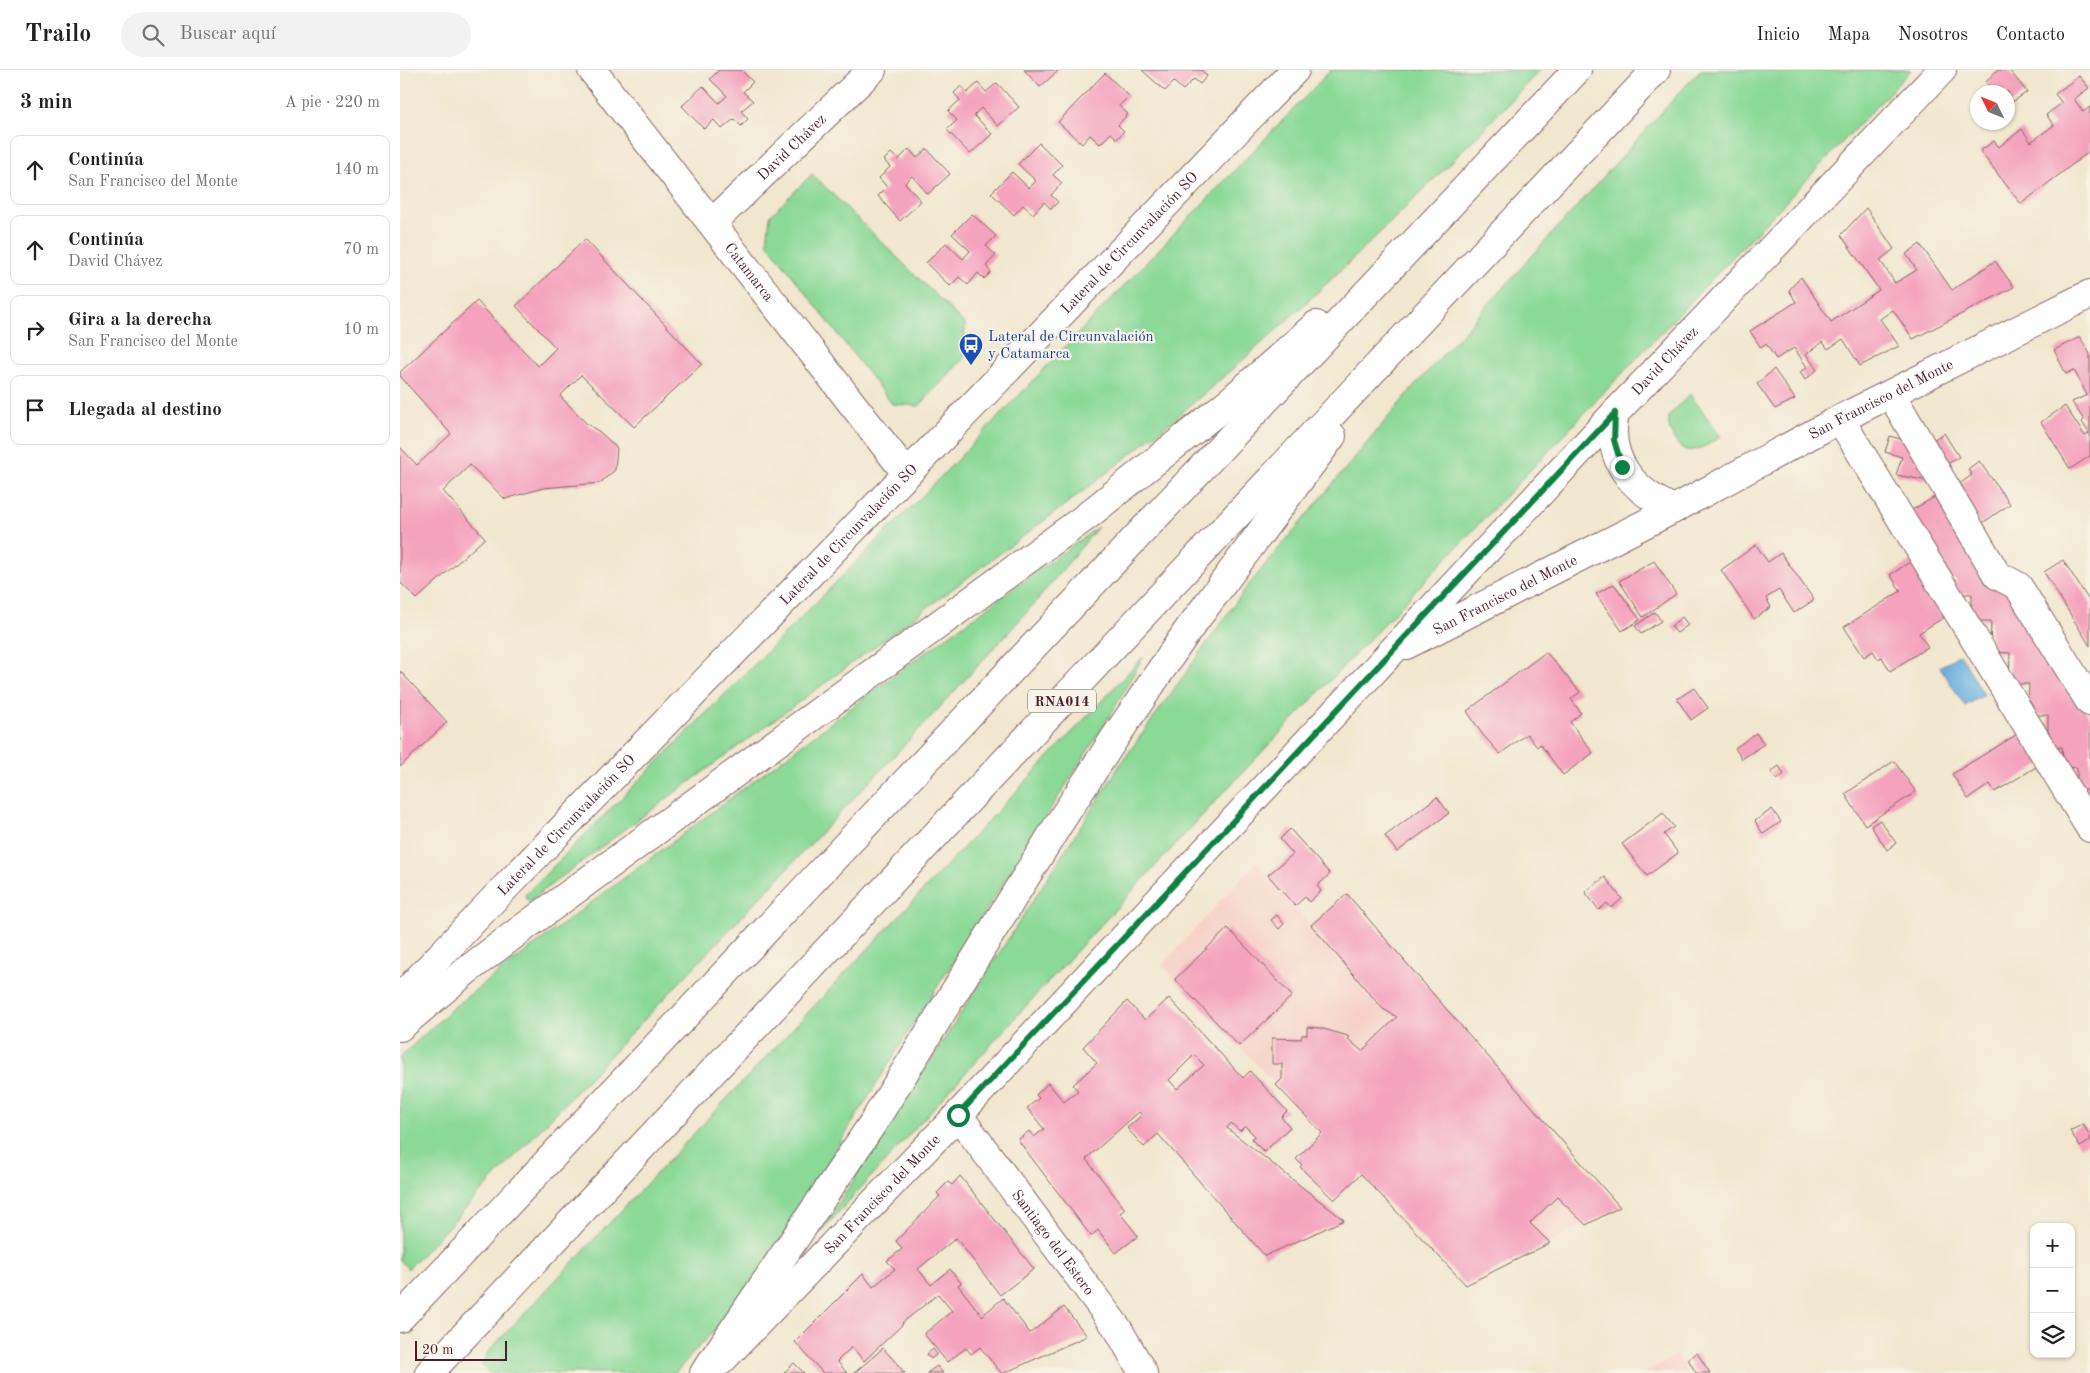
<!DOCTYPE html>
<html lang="es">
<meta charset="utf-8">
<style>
body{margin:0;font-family:"Old Standard TT",serif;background:#f2f2f2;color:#202124}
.controls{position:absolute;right:15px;bottom:15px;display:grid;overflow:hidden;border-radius:10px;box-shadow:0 1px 4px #0004}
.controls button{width:45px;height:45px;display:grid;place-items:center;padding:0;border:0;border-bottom:1px solid #e0e0e0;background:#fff;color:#202124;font:25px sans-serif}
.compass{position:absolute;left:1570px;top:15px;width:45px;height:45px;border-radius:50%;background:#fff;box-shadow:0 1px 4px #0004;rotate:313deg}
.scale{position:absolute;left:15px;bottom:12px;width:92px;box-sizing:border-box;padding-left:5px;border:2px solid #4a1f2b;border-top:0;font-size:14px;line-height:18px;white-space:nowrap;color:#4a1f2b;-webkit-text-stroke:4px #f7f3e8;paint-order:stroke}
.stop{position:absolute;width:15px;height:15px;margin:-11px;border:4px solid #0b8043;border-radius:50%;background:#fff}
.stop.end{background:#0b8043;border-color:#fff;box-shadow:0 1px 5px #0008}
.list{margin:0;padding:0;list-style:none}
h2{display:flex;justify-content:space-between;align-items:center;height:65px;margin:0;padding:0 20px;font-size:21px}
h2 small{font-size:16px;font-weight:400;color:#757577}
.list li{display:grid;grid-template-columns:32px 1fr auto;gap:15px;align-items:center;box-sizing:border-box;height:70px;margin:0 10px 10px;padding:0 10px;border:1px solid #e0e0e0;border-radius:10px}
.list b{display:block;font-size:19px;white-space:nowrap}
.list p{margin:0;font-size:16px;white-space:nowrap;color:#757577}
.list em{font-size:16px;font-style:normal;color:#757577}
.icon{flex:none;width:28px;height:28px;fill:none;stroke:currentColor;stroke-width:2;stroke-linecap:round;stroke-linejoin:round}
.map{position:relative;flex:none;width:1690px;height:1303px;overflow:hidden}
header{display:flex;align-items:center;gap:30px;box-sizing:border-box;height:70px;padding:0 25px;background:#fff;border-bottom:1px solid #e0e0e0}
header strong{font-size:24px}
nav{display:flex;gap:28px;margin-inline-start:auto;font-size:18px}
.search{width:350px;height:45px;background:#f2f2f2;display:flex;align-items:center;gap:12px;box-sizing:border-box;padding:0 18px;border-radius:28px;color:#757577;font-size:19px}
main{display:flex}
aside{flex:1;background:#fff}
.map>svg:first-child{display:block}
</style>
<header>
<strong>Trailo</strong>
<div class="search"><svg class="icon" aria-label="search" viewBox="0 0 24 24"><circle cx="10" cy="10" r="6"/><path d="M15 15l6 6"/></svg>Buscar aquí</div>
<nav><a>Inicio</a><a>Mapa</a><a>Nosotros</a><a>Contacto</a></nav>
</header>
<main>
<aside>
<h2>3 min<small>A pie · 220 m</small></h2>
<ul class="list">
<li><svg class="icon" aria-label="ahead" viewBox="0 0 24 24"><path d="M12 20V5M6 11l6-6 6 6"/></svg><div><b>Continúa</b><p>San Francisco del Monte</p></div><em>140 m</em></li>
<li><svg class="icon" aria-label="ahead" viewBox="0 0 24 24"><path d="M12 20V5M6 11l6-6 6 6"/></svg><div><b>Continúa</b><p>David Chávez</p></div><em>70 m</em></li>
<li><svg class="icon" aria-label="right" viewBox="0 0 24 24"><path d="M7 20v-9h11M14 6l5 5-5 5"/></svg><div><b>Gira a la derecha</b><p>San Francisco del Monte</p></div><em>10 m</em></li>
<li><svg class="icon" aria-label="arrive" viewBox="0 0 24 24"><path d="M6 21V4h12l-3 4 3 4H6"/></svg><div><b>Llegada al destino</b></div></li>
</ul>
</aside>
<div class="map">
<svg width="1690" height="1303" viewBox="0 0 1690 1303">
<rect width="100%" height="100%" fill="#f7f3e8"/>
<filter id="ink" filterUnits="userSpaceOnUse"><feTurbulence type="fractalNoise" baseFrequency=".02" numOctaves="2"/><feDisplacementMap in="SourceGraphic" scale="10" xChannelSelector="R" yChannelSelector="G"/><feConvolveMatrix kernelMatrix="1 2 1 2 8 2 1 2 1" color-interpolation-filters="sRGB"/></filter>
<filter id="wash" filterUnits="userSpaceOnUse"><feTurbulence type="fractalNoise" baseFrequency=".0096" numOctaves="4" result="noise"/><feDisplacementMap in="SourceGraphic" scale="20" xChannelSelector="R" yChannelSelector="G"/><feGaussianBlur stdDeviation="1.12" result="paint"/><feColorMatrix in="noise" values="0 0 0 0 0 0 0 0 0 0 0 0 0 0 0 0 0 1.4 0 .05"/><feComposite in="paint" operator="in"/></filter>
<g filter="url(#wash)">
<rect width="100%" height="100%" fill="#f1e7ce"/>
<!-- built -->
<g fill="#f7d1c8">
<polygon points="856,792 911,855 947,824 1220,1137 1066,1215 762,895"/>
<polygon points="1277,1285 1288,1303 1244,1303"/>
</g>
<!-- green -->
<g fill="#8bd997" stroke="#6a7c61">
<path d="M931 0H1140C1021 126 896 248 762 359 703 407 641 453 579 499 430 611 277 719 128 832L125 825 530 418Z"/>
<polygon points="1300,0 1511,0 823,723 635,926 419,1164 720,695 846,518 1011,320"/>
<polygon points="412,104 565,254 564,288 519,336 492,334 367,173 370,146"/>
<path d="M1290 324 1321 367C1313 371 1304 378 1295 380 1277 385 1268 360 1268 347Z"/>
<polygon points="698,457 628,541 528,650 8,1199 0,1190 0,987 54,937 91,908 496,604"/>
<polygon points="743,587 710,646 514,953 372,1183 318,1256 275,1303 89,1303 81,1295 89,1281"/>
</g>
<!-- water -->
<polygon fill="#66afde" stroke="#586784" points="1560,584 1584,625 1565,636 1540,597"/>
<g id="blocks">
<!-- building -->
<g fill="#f4a2bd" fill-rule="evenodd">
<polygon points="319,0 341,0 353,12 343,22 353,31 341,41 348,49 341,56 334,49 322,59 314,50 304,59 282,36 303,16 319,33 327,26 310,9"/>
<polygon points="624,0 659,0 640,17"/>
<polygon points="742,0 801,0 807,6 800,14 794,9 783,20 774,12 765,21"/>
<polygon points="1597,0 1609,0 1627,22 1608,35 1608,22 1594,22 1586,12"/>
<polygon points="705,3 729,26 719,36 728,44 718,55 724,61 717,69 711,63 700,74 690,65 682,74 658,52"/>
<polygon points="1679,6 1689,18 1674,29 1683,42 1690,37 1690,81 1621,134 1580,81 1594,71 1599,77 1622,59 1631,72 1654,55 1646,45 1662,33 1655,24"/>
<polygon points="578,13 586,22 597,13 619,37 598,56 581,38 574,45 592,64 570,84 547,60 557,50 548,41 560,30 554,23 561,16 567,23"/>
<polygon points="639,73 662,95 653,105 662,113 651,125 658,132 651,139 644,132 633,144 623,135 614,145 591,123 612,102 629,118 636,111 618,94"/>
<polygon points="509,79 517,88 527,79 550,104 528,124 512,106 505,113 521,131 500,151 478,126 487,117 479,108 490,97 484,90 491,83 498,90"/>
<polygon points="1466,138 1494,179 1480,190 1495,213 1517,200 1506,184 1520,174 1552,220 1595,191 1614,217 1513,269 1493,240 1480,249 1499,276 1460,296 1443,269 1428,279 1423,272 1406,284 1417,300 1405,310 1400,302 1407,297 1394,278 1376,289 1366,274 1361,278 1350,261 1396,232 1389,220 1401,207 1431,252 1479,220 1441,165"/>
<polygon points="572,144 596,166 586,176 596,185 586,196 591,202 584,209 578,203 568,215 559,207 550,216 526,193 546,173 563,189 570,181 552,164"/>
<polygon points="185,169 302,294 234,357 181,305 160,326 186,353 201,363 217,378 215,400 200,413 143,418 105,429 70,395 43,421 85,468 17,529 0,512 0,377 17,395 51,364 0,306 0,302 77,231 138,296 156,278 116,236"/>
<polygon points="1680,267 1690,284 1690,386 1670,399 1641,352 1665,336 1685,366 1689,363 1682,352 1684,350 1672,332 1687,325 1674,300 1666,304 1654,280"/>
<polygon points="1374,299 1395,329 1375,339 1357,314"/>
<polygon points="1544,363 1559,387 1542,397 1528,373"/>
<polygon points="1490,366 1507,371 1529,411 1496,405 1502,387 1485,382"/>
<polygon points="1579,391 1610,434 1581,454 1555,417 1572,405 1568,399"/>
<polygon points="1542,423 1690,648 1690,720 1679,720 1677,717 1677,697 1664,698 1662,677 1651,678 1648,674 1648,645 1628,645 1629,614 1609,614 1610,583 1590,582 1591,551 1571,551 1572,524 1555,524 1556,509 1546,509 1545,492 1518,494 1510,441"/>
<polygon points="1356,475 1368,492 1381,483 1414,530 1394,543 1379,520 1366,528 1371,537 1354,549 1321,500"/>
<polygon points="1513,490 1548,545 1519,563 1528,577 1490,601 1482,587 1478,589 1473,581 1464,587 1444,557 1501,521 1490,505"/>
<polygon points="1663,490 1690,532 1690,576 1644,502"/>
<polygon points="1254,491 1276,524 1243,547 1219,511"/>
<polygon points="1214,514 1240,550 1222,561 1196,524"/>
<polygon points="1255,542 1261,551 1241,564 1235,556"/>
<polygon points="1282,547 1288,555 1277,563 1271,556"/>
<polygon points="1146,582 1180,622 1171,629 1181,643 1170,652 1193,683 1163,705 1140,674 1137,677 1127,664 1100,684 1082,664 1067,641"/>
<polygon points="0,601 47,652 0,697"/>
<polygon points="1294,618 1308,638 1291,650 1277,629"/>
<polygon points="1621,662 1641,694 1595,722 1590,714 1568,729 1552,704"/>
<polygon points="1356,663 1364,674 1342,689 1335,678"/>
<polygon points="1494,691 1516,722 1465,755 1445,724"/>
<polygon points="1379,696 1384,704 1377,710 1371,702"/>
<polygon points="1037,727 1049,743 997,782 985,766"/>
<polygon points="1372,739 1381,752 1363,764 1355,751"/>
<polygon points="1263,743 1274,757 1264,764 1278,783 1247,806 1222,774"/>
<polygon points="1480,750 1496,773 1487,780 1471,756"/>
<polygon points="890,759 930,804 917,816 921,821 909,832 905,827 895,836 868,805 893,784 880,769"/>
<polygon points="1205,807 1222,829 1211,838 1207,833 1199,840 1185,822"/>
<polygon points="947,824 1028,918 1220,1137 1186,1155 1157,1127 1130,1153 1150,1173 1066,1215 961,1104 934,1130 900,1097 902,1095 896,1089 922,1063 876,1015 882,1009 882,994 872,994 872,968 901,969 902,965 907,965 907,957 920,958 948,966 948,969 962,981 997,947 983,939 911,855"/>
<polygon points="877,845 884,854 879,859 871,850"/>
<polygon points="828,858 892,926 839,976 775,909"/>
<path d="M769 928 843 1008 850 1001 887 1041 881 1047 890 1057 864 1082 851 1069 855 1066 845 1056 840 1061 831 1053 827 1058 944 1150 865 1186 758 1064 744 1077 727 1058 742 1045 739 1042 686 1089 725 1139 720 1143 738 1166 716 1183 698 1160 691 1166 618 1070 629 1061 634 1067 644 1059 627 1038 639 1028 636 1025 648 1013 664 1032 678 1021 673 1015 697 993 683 977 727 931 745 950ZM794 985 804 995 777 1019 769 1010Z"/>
<polygon points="1683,1054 1690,1066 1690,1071 1680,1077 1670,1061"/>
<polygon points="560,1106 634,1199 600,1225 556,1168 518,1199 531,1215 550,1199 561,1213 558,1215 582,1246 603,1228 630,1263 664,1237 687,1266 604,1303 601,1303 580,1277 571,1284 566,1278 547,1292 524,1264 552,1241 538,1224 502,1253 503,1254 464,1291 452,1277 437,1291 447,1303 423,1303 395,1272 463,1204 473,1217 495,1199 487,1191 502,1179 496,1171 540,1126 537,1123 548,1112 552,1115"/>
<polygon points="483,1278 505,1303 454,1303 466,1293"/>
<polygon points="533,1279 537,1284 531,1289 527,1284"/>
<polygon points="1297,1283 1310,1303 1296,1303 1288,1289"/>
<polygon points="394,1293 404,1303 384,1303"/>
<polygon points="537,1296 543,1303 527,1303"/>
</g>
</g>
</g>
<g filter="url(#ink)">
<use href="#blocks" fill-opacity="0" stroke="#846564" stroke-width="1"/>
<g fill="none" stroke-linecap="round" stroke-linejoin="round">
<defs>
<g id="minor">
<path id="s1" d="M192 0 507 404"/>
<path id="s2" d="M312 153 472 0"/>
<polyline points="1491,324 1597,505 1618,516 1690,632"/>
<path d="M1215 343C1205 390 1234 422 1274 439"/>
<polyline points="1440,349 1690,758"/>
<path id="s3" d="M1006 575 1274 439 1440 349 1690 224"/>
<path id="s4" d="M0 928 92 831 507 404 895 0"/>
<path id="s5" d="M558 1045 718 1259 743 1303"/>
<path id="s6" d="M321 1291 558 1045 1215 343 1542 0"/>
</g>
<g id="highway">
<polyline points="0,957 66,901 119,861 687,446 830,331 916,255"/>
<polyline points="0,1248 1177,0"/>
<polyline points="29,1303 1256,0"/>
<polyline points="304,1303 473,1053 658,755 714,669 786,563 932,366"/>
</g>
</defs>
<!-- minor casing -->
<use href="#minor" stroke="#846564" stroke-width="30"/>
<!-- highway casing -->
<use href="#highway" stroke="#846564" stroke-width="30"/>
<!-- minor -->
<use href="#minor" stroke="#fff" stroke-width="28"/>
<!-- highway -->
<use href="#highway" stroke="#fff" stroke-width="28"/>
</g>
</g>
<g fill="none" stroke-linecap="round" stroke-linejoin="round" filter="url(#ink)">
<!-- route -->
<polyline stroke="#0b8043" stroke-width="6" points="558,1045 1215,343 1214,370 1222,397"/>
</g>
<!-- icons -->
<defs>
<symbol id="bus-pin" viewBox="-11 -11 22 30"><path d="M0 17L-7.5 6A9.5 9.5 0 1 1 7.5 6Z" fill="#1a4fb4" stroke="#f7f3e8"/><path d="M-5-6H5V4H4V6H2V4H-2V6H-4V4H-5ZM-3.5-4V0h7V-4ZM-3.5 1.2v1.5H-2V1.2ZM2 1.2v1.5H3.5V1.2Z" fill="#fff"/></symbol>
</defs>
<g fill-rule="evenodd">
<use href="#bus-pin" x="557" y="261" width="28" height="38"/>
</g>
<g text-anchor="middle" stroke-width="4.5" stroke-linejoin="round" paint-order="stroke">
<!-- shield labels -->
<rect fill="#f7f3e8" stroke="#7e5f64" stroke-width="1" x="628" y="619.5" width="68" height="23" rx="4"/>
<g font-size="14" font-weight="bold" fill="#4a1f2b">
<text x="662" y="636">RNA014</text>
</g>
<!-- street labels -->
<g font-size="15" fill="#4a1f2b" stroke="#f7f3e8">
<text dy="5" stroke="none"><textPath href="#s2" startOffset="110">David Chávez</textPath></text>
<text dy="5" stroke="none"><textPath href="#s4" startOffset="1050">Lateral de Circunvalación SO</textPath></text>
<text dy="5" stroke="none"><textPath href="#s1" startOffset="256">Catamarca</textPath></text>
<text dy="5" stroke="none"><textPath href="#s6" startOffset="1375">David Chávez</textPath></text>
<text dy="5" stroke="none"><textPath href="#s3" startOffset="535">San Francisco del Monte</textPath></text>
<text dy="5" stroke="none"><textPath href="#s4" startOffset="645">Lateral de Circunvalación SO</textPath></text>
<text dy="5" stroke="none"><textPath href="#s3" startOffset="111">San Francisco del Monte</textPath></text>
<text dy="5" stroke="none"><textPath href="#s4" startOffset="240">Lateral de Circunvalación SO</textPath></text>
<text dy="5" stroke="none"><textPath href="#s6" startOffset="232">San Francisco del Monte</textPath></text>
<text dy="5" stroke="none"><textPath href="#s5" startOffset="159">Santiago del Estero</textPath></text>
</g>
<!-- transit labels -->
<g font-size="15" fill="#164399" stroke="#f7f3e8" text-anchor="start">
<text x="588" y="271">Lateral de Circunvalación<tspan x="588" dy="17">y Catamarca</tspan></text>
</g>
</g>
</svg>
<div class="controls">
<button>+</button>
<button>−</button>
<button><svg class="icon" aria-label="layers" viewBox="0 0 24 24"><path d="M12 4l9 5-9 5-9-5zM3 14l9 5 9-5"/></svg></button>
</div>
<svg class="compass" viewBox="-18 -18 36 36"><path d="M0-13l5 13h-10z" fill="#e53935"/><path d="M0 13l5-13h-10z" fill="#757577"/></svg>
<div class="scale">20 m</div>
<div class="stop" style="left:558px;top:1045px"></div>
<div class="stop end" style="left:1222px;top:397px"></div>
</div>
</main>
